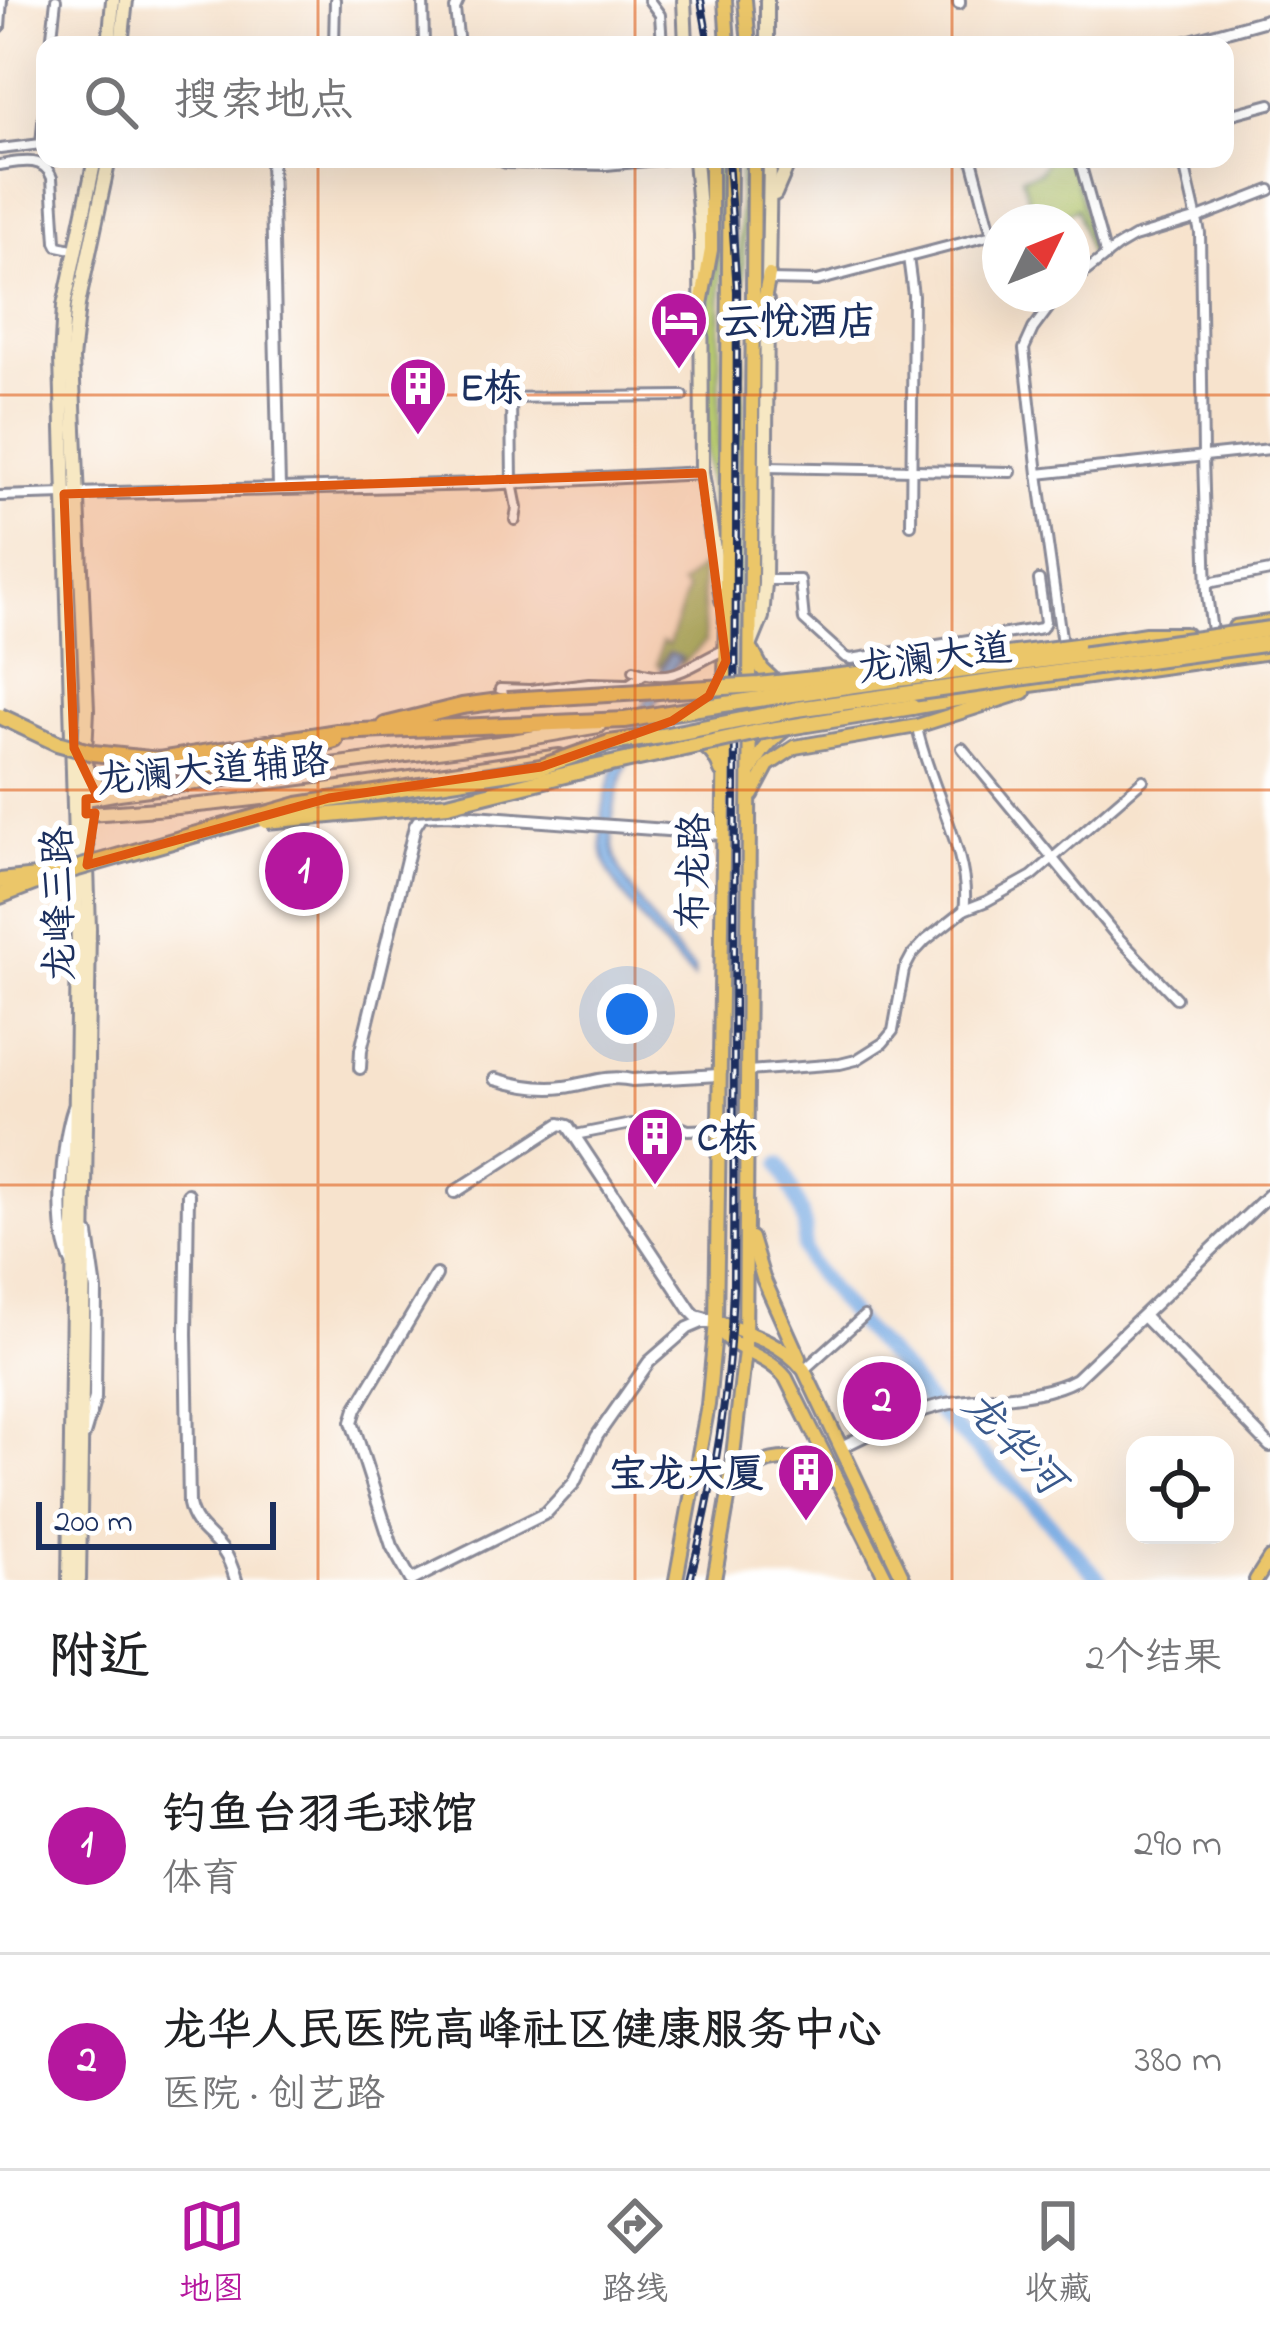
<!DOCTYPE html>
<html lang="zh">
<meta charset="utf-8">
<style>
body{margin:0;font-family:"Indie Flower","LXGW WenKai TC",sans-serif;background:#f2f2f2;color:#202124}
.controls{position:absolute;right:36px;bottom:36px;display:grid;overflow:hidden;border-radius:24px;box-shadow:0 12px 48px #0002}
.controls button{width:108px;height:108px;display:grid;place-items:center;padding:0;border:0;border-bottom:3px solid #e0e0e0;background:#fff;color:#202124;font:60px sans-serif}
.compass{position:absolute;left:982px;top:204px;width:108px;height:108px;border-radius:50%;background:#fff;box-shadow:0 12px 48px #0002;rotate:47deg}
.scale{position:absolute;left:36px;bottom:30px;width:240px;box-sizing:border-box;padding-left:12px;border:6px solid #1b2f5e;border-top:0;font-size:33px;line-height:42px;white-space:nowrap;color:#1b2f5e;-webkit-text-stroke:9px #fff;paint-order:stroke}
.you{position:absolute;left:627px;top:1014px;width:42px;height:42px;margin:-30px;border:9px solid #fff;border-radius:50%;background:#1a73e8;box-shadow:0 0 0 18px #1a73e833}
.badge{display:grid;place-items:center;width:78px;height:78px;border-radius:50%;background:#b5179e;color:#fff;font-size:39px;font-weight:700}
.pin{position:absolute;translate:-50% -50%;border:6px solid #fff;box-shadow:0 3px 12px #0006}
.list{margin:0;padding:0;list-style:none}
h2{display:flex;justify-content:space-between;align-items:center;height:156px;margin:0;padding:0 48px;font-size:51px}
h2 small{font-size:39px;font-weight:400;color:#757577}
.list li{display:grid;grid-template-columns:78px 1fr auto;gap:36px;align-items:center;box-sizing:border-box;height:216px;padding:0 48px;border-top:3px solid #e0e0e0}
.list b{display:block;font-size:45px;white-space:nowrap}
.list p{margin:0;font-size:39px;white-space:nowrap;color:#757577}
.list em{font-size:39px;font-style:normal;color:#757577}
.icon{flex:none;width:66px;height:66px;fill:none;stroke:currentColor;stroke-width:2;stroke-linecap:round;stroke-linejoin:round}
.map{position:relative;flex:none;width:1270px;height:1580px;overflow:hidden}
.search{position:absolute;background:#fff;box-shadow:0 12px 48px #0002;left:36px;right:36px;top:36px;height:132px;display:flex;align-items:center;gap:30px;box-sizing:border-box;padding:0 42px;border-radius:24px;color:#757577;font-size:45px}
.sheet{height:588px;background:#fff}
nav{display:flex;justify-content:space-around;align-items:center;box-sizing:border-box;height:168px;border-top:3px solid #e0e0e0;background:#fff;font-size:33px;color:#757577}
nav a{display:grid;justify-items:center;gap:6px}
nav .on{color:#b5179e}
.map>svg:first-child{display:block}
</style>
<div class="map">
<svg width="1270" height="1580" viewBox="0 0 1270 1580">
<rect width="100%" height="100%" fill="#fff"/>
<filter id="ink" filterUnits="userSpaceOnUse"><feTurbulence type="fractalNoise" baseFrequency=".00833" numOctaves="2"/><feDisplacementMap in="SourceGraphic" scale="24" xChannelSelector="R" yChannelSelector="G"/><feConvolveMatrix kernelMatrix="1 2 1 2 8 2 1 2 1" color-interpolation-filters="sRGB"/></filter>
<filter id="wash" filterUnits="userSpaceOnUse"><feTurbulence type="fractalNoise" baseFrequency=".004" numOctaves="4" result="noise"/><feDisplacementMap in="SourceGraphic" scale="48" xChannelSelector="R" yChannelSelector="G"/><feGaussianBlur stdDeviation="2.7" result="paint"/><feColorMatrix in="noise" values="0 0 0 0 0 0 0 0 0 0 0 0 0 0 0 0 0 1.4 0 .05"/><feComposite in="paint" operator="in"/></filter>
<g filter="url(#wash)">
<rect width="100%" height="100%" fill="#f7e3cd"/>
<!-- green -->
<g fill="#bacc6f" stroke="#6a7e66" stroke-width="3">
<polygon points="714,159 722,159 718,549 706,453 707,313 716,255"/>
<polygon points="740,159 744,159 745,189 741,685 737,684"/>
<path d="M1047 159H1070L1096 254 1090 255 1077 208C1067 215 1057 215 1049 204L1031 209 1022 177 1040 172Z"/>
</g>
<!-- forest -->
<polygon fill="#93b062" stroke="#577060" stroke-width="3" points="701,567 705,642 681,665 682,658 668,652 660,666 657,664 662,642 669,645 687,590 681,585"/>
<!-- water -->
<path fill="#74a8e1" stroke="#486ca0" stroke-width="3" d="M670 653 680 657C653 711 598 794 615 856 620 874 631 889 641 904 657 928 673 949 694 969V978C673 958 656 939 639 916 628 901 615 886 608 870 581 803 642 712 670 653Z"/>
<g fill="none" stroke-linecap="round" stroke-linejoin="round">
<!-- river -->
<polyline stroke="#74a8e1" stroke-width="15" points="780,1164 800,1209 805,1228 804,1249 809,1262 853,1318 909,1377 926,1400 1029,1500 1100,1580"/>
</g>
</g>
<g filter="url(#ink)">
<g fill="none" stroke-linecap="round" stroke-linejoin="round">
<defs>
<g id="minor">
<polyline points="423,0 424,45"/>
<polyline points="459,0 455,9 459,45"/>
<polyline points="649,0 660,15 662,45"/>
<polyline points="0,27 2,0"/>
<polyline points="51,45 56,0"/>
<polyline points="334,45 335,0"/>
<polyline points="1225,116 1270,104"/>
<polyline points="0,149 41,144 45,101"/>
<polyline points="495,159 506,163 606,165 667,159"/>
<polyline points="1079,159 1106,256"/>
<polyline points="1183,159 1200,233 1203,455 1207,594 1212,631"/>
<path d="M0 165C19 162 44 155 52 178L56 242 58 246 77 250"/>
<polyline points="908,257 913,295 911,525"/>
<polyline points="768,280 817,281 992,235 972,159"/>
<polyline points="1072,282 1117,247 1134,237 1198,218 1270,190"/>
<polyline points="1059,294 1033,329 1024,349 1038,474 1063,651"/>
<polyline points="511,397 512,483 517,508 515,520"/>
<polyline points="492,398 683,396"/>
<polyline points="767,467 1011,472"/>
<polyline points="1038,474 1270,449"/>
<polyline points="0,496 64,494"/>
<polyline points="766,580 800,580 804,620 845,657 851,659 1042,628 1045,622 1039,580"/>
<polyline points="1208,583 1270,571"/>
<path d="M634 670C675 685 689 665 724 650"/>
<polyline points="500,689 530,690 589,683 629,684 644,674"/>
<path d="M917 727C927 781 973 859 964 910"/>
<polyline points="962,748 1114,933 1176,998"/>
<polyline points="748,1071 840,1064 856,1060 883,1043 893,1031 904,970 912,955 926,940 964,910 987,901 1032,876 1143,780"/>
<polyline points="575,1135 631,1124 671,1123 688,1130 718,1129"/>
<polyline points="805,1369 864,1316"/>
</g>
<g id="tertiary">
<polyline points="959,0 959,3"/>
<polyline points="1176,45 1270,19"/>
<polyline points="271,159 279,487"/>
<polyline points="73,494 484,484 702,473"/>
<polyline points="360,1068 361,1050 415,826 422,815 447,814 722,834"/>
<path d="M495 1079C518 1086 540 1090 564 1087 586 1084 610 1074 632 1080L719 1075"/>
<polyline points="455,1192 560,1124 568,1126 691,1311 696,1316 707,1319"/>
<path d="M188 1194 186 1334 189 1504C194 1528 211 1534 224 1552 230 1560 233 1570 236 1580"/>
<path d="M73 1265C54 1232 61 1143 74 1107"/>
<polyline points="1143,1316 1270,1446"/>
<polyline points="84,1435 95,1398 96,1290 88,1234"/>
<path d="M841 1447C875 1431 909 1412 946 1404 986 1396 1041 1399 1076 1379L1270 1194"/>
<polyline points="411,1580 392,1546 352,1422 356,1409 436,1275"/>
<polyline points="412,1580 546,1513 574,1483 597,1436 649,1362 688,1328 702,1322 716,1322"/>
</g>
<g id="secondary">
<polyline points="684,0 686,45"/>
<polyline points="109,45 113,0"/>
<polyline points="121,45 126,0"/>
<polyline points="767,45 767,0"/>
<polyline points="695,159 701,235 702,473 722,600"/>
<polyline points="775,194 790,159"/>
<polyline points="768,280 770,159"/>
<polyline points="751,644 762,617 765,584 767,301"/>
<path d="M86 766C92 782 100 790 118 793"/>
<polyline points="80,803 86,799 119,793 513,741 599,726"/>
<path d="M81 811 86 814C245 805 403 779 560 756"/>
<polyline points="69,1580 78,944 61,359 64,306 95,159"/>
<polyline points="79,1580 89,929 84,774 87,710 72,359 78,305 109,159"/>
</g>
<g id="primary">
<polyline points="725,0 728,45"/>
<polyline points="745,0 749,45"/>
<polyline points="702,299 711,250 711,159"/>
<polyline points="759,325 769,275"/>
<polyline points="1235,627 1270,622"/>
<polyline points="753,652 762,669 781,687"/>
<polyline points="1016,687 1270,652"/>
<polyline points="725,692 730,159"/>
<path d="M677 738C699 741 714 748 721 771"/>
<path d="M752 769C765 741 790 723 818 711"/>
<polyline points="752,795 768,765 795,747 917,726 1024,692"/>
<polyline points="751,1238 763,1278 799,1358"/>
<path d="M716 1322C749 1333 782 1342 804 1370L904 1580"/>
<path d="M716 1323C731 1353 766 1352 786 1378L887 1580"/>
<path d="M732 1493C757 1450 799 1450 835 1481"/>
<polyline points="676,1580 708,1405 716,1322 725,730"/>
<polyline points="714,1580 728,1499 745,1351 754,159"/>
<polyline points="1256,1580 1270,1558"/>
</g>
<g id="trunk">
<polyline points="1076,646 1146,635 1185,635"/>
<polyline points="912,707 1022,687"/>
<polyline points="385,725 462,706 507,700"/>
<polyline points="93,753 159,760 337,732 625,720"/>
<path d="M174 766C231 768 281 756 335 740"/>
<polyline points="0,881 37,877"/>
<polyline points="0,896 57,874"/>
</g>
</defs>
<!-- minor casing -->
<use href="#minor" stroke="#898996" stroke-width="14"/>
<!-- tertiary casing -->
<use href="#tertiary" stroke="#898996" stroke-width="16"/>
<!-- secondary casing -->
<use href="#secondary" stroke="#898996" stroke-width="18"/>
<!-- primary casing -->
<use href="#primary" stroke="#898996" stroke-width="18"/>
<!-- trunk casing -->
<use href="#trunk" stroke="#898996" stroke-width="20"/>
<!-- minor -->
<use href="#minor" stroke="#fff" stroke-width="8"/>
<!-- tertiary -->
<use href="#tertiary" stroke="#fff" stroke-width="10"/>
<!-- secondary -->
<use href="#secondary" stroke="#f7e8c3" stroke-width="12"/>
<!-- primary -->
<use href="#primary" stroke="#ebc669" stroke-width="12"/>
<!-- trunk -->
<use href="#trunk" stroke="#ebc669" stroke-width="14"/>
<defs>
<g id="rail">
<polyline points="701,0 709,45"/>
<path d="M690 1580C715 1480 730 1391 733 1287L737 291 728 159"/>
</g>
</defs>
<!-- rail casing -->
<use href="#rail" stroke="#1b2f5e" stroke-width="8"/>
<!-- rail -->
<use href="#rail" stroke="#fff" stroke-width="3" stroke-dasharray="9" stroke-linecap="butt"/>
<defs>
<g id="trunk-bridge">
<polyline points="938,664 1076,646"/>
<polyline points="507,700 759,685 904,669"/>
<polyline points="0,716 57,743 93,753"/>
<path d="M625 720C839 684 1055 660 1270 629"/>
<polyline points="266,821 448,804 593,768 758,732 912,707"/>
<polyline points="57,874 298,805 541,767 609,743 662,736 797,709 1270,643"/>
</g>
</defs>
<!-- trunk-bridge casing -->
<use href="#trunk-bridge" stroke="#898996" stroke-width="20" stroke-linecap="butt"/>
<!-- trunk-bridge -->
<use href="#trunk-bridge" stroke="#ebc669" stroke-width="14"/>
</g>
</g>
<!-- marked area -->
<path fill="#de5710" fill-opacity="0.2" stroke="#de5710" stroke-width="9" stroke-linejoin="round" d="M702 473 726 661 709 696 672 721 541 767 329 798 87 865 95 813 86 814V799L98 798 74 748 64 494Z"/>
<!-- grid -->
<path fill="none" stroke="#de5710" stroke-width="3" stroke-opacity="0.55" d="M318 0V45M635 0V45M952 0V45M318 159V1580M635 159V1580M952 159V1580M0 395H1270M0 790H1270M0 1185H1270"/>
<!-- icons -->
<defs>
<symbol id="hotel-pin" viewBox="-11 -11 22 30"><path d="M0 17L-7.5 6A9.5 9.5 0 1 1 7.5 6Z" fill="#b5179e" stroke="#fff"/><path d="M-6-4.5h1.5V1H6V5H4.5V3h-9V5H-6ZM-4 0a1.8 1.8 0 1 1 3.6 0ZM.5 0V-2.5h3Q6-2.5 6 0Z" fill="#fff"/></symbol>
<symbol id="building-pin" viewBox="-11 -11 22 30"><path d="M0 17L-7.5 6A9.5 9.5 0 1 1 7.5 6Z" fill="#b5179e" stroke="#fff"/><path d="M-4-6H4V6H1V3H-1V6H-4ZM-2.5-4.3h1.7v1.8h-1.7ZM.8-4.3h1.7v1.8H.8ZM-2.5-1h1.7V.8h-1.7ZM.8-1h1.7V.8H.8Z" fill="#fff"/></symbol>
</defs>
<g fill-rule="evenodd">
<use href="#hotel-pin" x="646" y="287" width="66" height="90"/>
<use href="#building-pin" x="385" y="353" width="66" height="90"/>
<use href="#building-pin" x="622" y="1103" width="66" height="90"/>
<use href="#building-pin" x="773" y="1439" width="66" height="90"/>
</g>
<g text-anchor="middle" stroke-width="12" stroke-linejoin="round" paint-order="stroke">
<!-- poi labels -->
<g font-size="39" font-weight="bold" fill="#1b2f5e" stroke="#fff" text-anchor="start">
<text x="721" y="334">云悦酒店</text>
<text x="460" y="400">E栋</text>
<text x="697" y="1150">C栋</text>
<text x="764" y="1486" text-anchor="end">宝龙大厦</text>
</g>
<!-- street labels -->
<g font-size="39" fill="#1b2f5e" stroke="#fff">
<text transform="translate(934 656) rotate(-8)" y="14">龙澜大道</text>
<text transform="translate(212 768) rotate(-5)" y="14">龙澜大道辅路</text>
<text transform="translate(692 871) rotate(-89)" y="14">布龙路</text>
<text transform="translate(57 904) rotate(-91)" y="14">龙峰三路</text>
</g>
<!-- water labels -->
<g font-size="42" font-style="italic" fill="#3a598c" stroke="#fff">
<text transform="translate(1015 1441) rotate(46)" y="15">龙华河</text>
</g>
</g>
</svg>
<div class="controls">
<button><svg class="icon" aria-label="locate" viewBox="0 0 24 24"><circle cx="12" cy="12" r="6"/><path d="M12 2v4M12 18v4M2 12h4M18 12h4"/></svg></button>
</div>
<svg class="compass" viewBox="-18 -18 36 36"><path d="M0-13l5 13h-10z" fill="#e53935"/><path d="M0 13l5-13h-10z" fill="#757577"/></svg>
<div class="scale">200 m</div>
<div class="you"></div>
<div class="pin badge" style="left:304px;top:871px">1</div>
<div class="pin badge" style="left:882px;top:1401px">2</div>
<div class="search"><svg class="icon" aria-label="search" viewBox="0 0 24 24"><circle cx="10" cy="10" r="6"/><path d="M15 15l6 6"/></svg>搜索地点</div>
</div>
<section class="sheet">
<h2>附近<small>2个结果</small></h2>
<ul class="list">
<li><span class="badge">1</span><div><b>钓鱼台羽毛球馆</b><p>体育</p></div><em>290 m</em></li>
<li><span class="badge">2</span><div><b>龙华人民医院高峰社区健康服务中心</b><p>医院 · 创艺路</p></div><em>380 m</em></li>
</ul>
</section>
<nav>
<a class="on"><svg class="icon" aria-label="map" viewBox="0 0 24 24"><path d="M3 6l6-2 6 2 6-2v14l-6 2-6-2-6 2zM9 4v14M15 6v14"/></svg>地图</a>
<a><svg class="icon" aria-label="directions" viewBox="0 0 24 24"><path d="M12 3l9 9-9 9-9-9zM9 14v-3h6M13 9l2 2-2 2"/></svg>路线</a>
<a><svg class="icon" aria-label="saved" viewBox="0 0 24 24"><path d="M7 4h10v16l-5-4-5 4z"/></svg>收藏</a>
</nav>
